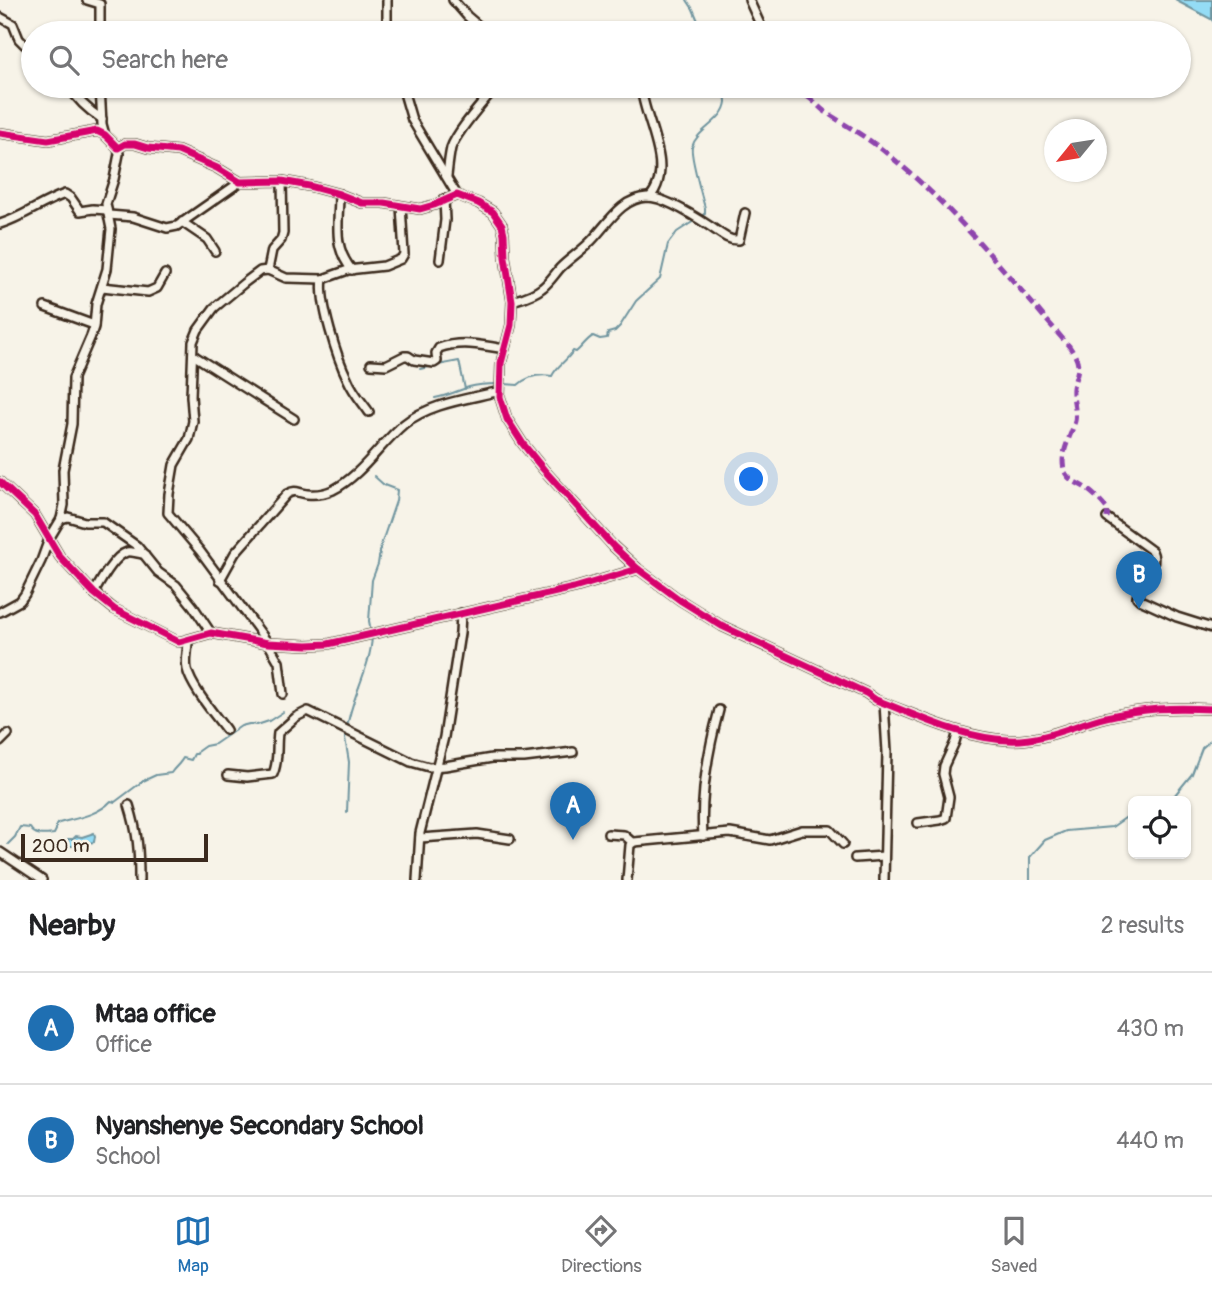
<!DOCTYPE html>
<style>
body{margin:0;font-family:Pangolin,sans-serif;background:#f6f6f6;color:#202124}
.controls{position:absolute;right:21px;bottom:21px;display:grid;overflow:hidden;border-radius:10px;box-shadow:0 2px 5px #0004}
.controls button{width:63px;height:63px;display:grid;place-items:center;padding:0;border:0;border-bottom:2px solid #e0e0e0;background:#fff;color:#202124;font:35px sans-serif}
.compass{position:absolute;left:1044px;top:119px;width:63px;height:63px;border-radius:50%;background:#fff;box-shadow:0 2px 5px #0004;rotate:240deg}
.scale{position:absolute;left:21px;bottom:18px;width:187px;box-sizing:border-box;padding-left:7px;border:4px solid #3b2a1e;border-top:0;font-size:19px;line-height:24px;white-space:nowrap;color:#3b2a1e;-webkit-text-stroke:5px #f7f3e8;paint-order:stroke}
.you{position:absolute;left:752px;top:480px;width:24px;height:24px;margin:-18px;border:5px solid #fff;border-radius:50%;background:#1a73e8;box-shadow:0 0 0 10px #1a73e833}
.badge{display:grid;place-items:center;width:46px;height:46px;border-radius:50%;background:#1f6fb2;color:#fff;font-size:23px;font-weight:700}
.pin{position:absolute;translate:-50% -58px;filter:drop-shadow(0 2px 4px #0008)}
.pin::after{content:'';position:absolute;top:37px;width:24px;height:21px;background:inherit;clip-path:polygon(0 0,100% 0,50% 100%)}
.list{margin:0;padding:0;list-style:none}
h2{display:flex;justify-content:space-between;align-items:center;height:91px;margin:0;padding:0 28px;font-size:30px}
h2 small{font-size:23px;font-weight:400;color:#757577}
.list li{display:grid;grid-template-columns:46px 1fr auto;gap:21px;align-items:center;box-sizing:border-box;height:112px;padding:0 28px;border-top:2px solid #e0e0e0}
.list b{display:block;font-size:26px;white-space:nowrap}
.list p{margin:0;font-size:23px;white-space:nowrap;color:#757577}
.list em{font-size:23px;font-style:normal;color:#757577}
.icon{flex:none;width:38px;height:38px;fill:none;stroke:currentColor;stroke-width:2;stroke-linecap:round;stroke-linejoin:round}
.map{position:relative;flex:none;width:1212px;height:880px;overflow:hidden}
.search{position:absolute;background:#fff;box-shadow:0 2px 5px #0004;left:21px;right:21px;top:21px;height:77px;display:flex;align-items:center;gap:18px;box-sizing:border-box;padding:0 24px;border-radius:38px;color:#757577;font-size:26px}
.sheet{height:315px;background:#fff}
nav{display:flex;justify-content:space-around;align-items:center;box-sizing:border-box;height:98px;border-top:2px solid #e0e0e0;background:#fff;font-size:19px;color:#757577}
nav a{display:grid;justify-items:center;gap:4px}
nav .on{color:#1f6fb2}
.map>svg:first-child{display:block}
</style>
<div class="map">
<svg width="1212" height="880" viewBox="0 0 1212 880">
<rect width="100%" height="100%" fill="#f7f3e8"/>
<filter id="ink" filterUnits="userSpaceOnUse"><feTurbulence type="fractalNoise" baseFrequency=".0143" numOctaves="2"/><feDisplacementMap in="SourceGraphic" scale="14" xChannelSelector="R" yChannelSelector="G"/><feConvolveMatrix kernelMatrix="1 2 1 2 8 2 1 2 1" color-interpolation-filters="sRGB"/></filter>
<g filter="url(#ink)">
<!-- water -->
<g fill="#94dcf5" stroke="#70959f" stroke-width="2">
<polygon points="1175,0 1212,0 1212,20 1211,19"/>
<polygon points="94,833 95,836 94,842 81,844 79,846 68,846 68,839 73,839 76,836 82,837"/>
</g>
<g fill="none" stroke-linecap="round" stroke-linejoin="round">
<!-- stream -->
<g stroke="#70959f" stroke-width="2">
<polyline points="687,0 693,9 703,33"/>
<path d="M702 216 705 213V208C702 197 690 155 692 147 697 129 724 121 726 102 726 97 724 91 724 86"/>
<polyline points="438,365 459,361 465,389"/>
<polyline points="420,369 433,366"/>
<path d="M504 384 518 385C528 376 540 374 552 376 557 365 567 361 573 351L576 352C582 347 587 339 593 336L600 339 607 338 608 333 615 331 620 326 636 301 660 279 668 244 677 232 694 221"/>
<path d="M435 398C447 396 457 391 469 387 479 384 489 384 499 384"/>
<polyline points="371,631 369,621 372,580 378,564 381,545 396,501 397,490 384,485 374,476"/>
<path d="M347 728C351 698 371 667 372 636"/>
<polyline points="346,733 345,738 349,762 347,812"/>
<polyline points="1170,801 1192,774 1202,748 1212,739"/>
<path d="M8 844 15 837 20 827 30 828C35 837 45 835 54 834L56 830V825L59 823C78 818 98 815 111 801L115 802 143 781 156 775 171 773C175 767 180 764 183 758L191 760 194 754H197L198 751 205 746 215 744 241 726 249 724 257 725 269 721 283 712"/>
<polyline points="1030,880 1030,857 1045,840 1066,831 1112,827 1128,816 1133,816"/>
</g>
<defs>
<g id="minor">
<polyline points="87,0 100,4 100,33"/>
<polyline points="453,0 467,16 481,28"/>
<polyline points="749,0 764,33"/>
<polyline points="0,17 13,24 19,39 33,53"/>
<polyline points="387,33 387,0"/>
<path d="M69 86C77 100 88 110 102 119"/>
<polyline points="100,86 102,124 105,135"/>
<polyline points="402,86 412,120 457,195"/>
<path d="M641 86C643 119 676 167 650 197"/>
<path d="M0 133 48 140 97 131 105 135 118 148 125 144H135L148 148 178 151 217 168 240 182 282 181 309 186 339 194 362 203H384L420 209 434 205 457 195 478 203 493 212 502 225 504 234 505 257 512 301 511 325 501 363 500 397 507 419 523 444 544 470 613 546 638 569 680 600 722 626 866 693 876 700C919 716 962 738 1008 740 1043 742 1073 725 1106 717 1145 708 1173 707 1212 709"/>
<path d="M447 176C448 167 449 157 451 148 457 131 481 105 493 90"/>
<path d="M339 194C339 223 332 246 352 270"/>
<polyline points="109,215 133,217 167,228 177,226 240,182"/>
<polyline points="182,222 207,239 215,251"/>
<path d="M0 224C23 217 42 202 65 194L71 198 80 211 93 209 107 210"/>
<polyline points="440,260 445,220 444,199"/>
<polyline points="268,270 272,250 281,240 283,233 282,181"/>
<path d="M323 279C319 302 337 358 348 380 353 392 362 402 369 412"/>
<polyline points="102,287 148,292 157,288 165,274"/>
<path d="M512 301C522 298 534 295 542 288 549 283 554 275 560 268 569 259 580 252 589 243 606 227 620 198 647 197 665 197 696 217 711 227 720 233 728 241 739 240L745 213"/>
<polyline points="45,307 94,325"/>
<polyline points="193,355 294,419"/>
<path d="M371 364 386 365 404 356H408L414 360 434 363 437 361 436 353 439 348C460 340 483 345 504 349"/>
<polyline points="0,482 35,515 60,557 94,593 114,609 179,642 211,633 268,643 307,645 328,644 574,588 638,569"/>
<path d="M1107 518 1152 551C1159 566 1144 579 1138 594L1137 597 1140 600 1177 617 1212 628"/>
<polyline points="61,519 68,517 85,522 103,522 137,546 158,572 176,585 193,606 211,633"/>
<path d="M220 580 235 553 287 494C296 489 298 493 307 494 315 495 326 493 333 490 362 475 380 444 404 424 430 403 468 399 500 391"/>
<path d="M94 593C100 582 114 556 127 552 131 551 139 554 144 554"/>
<polyline points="0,612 20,601 25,594 41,561 49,539 61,519 64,505 63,470 72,424 73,378 91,336 94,327 96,304 107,269 111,229 106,204 114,179 119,154 118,148"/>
<path d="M188 641C188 650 185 660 187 669 191 687 215 715 226 730"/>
<polyline points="283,694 279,662 268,643 200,551 168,513 169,494 174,465 189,439 193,421 191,396 193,342 198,330 214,308 244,283 260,271 268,270 286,278 323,279 348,270 384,266 401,259 404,254 401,206"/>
<polyline points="884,703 887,752 884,880"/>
<polyline points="0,742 8,734"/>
<path d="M228 775 247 777 273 774C279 761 276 747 278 733L296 717 308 711 411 762 429 767 445 766 492 758H524L573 752"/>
<path d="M129 805C138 834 139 850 139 880"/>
<polyline points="918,823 940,820 946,818 949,797 943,774 944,766 955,742 958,731"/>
<polyline points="608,834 624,835 633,843"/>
<path d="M703 836C700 793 708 751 719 710"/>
<polyline points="420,838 477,834 510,839"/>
<polyline points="0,852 42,880"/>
<polyline points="855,858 884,856"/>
<polyline points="417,880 420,833 444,737 460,633 461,613"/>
<polyline points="627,880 630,845 634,842 730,833 770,840 802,830 830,830 843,844"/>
</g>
</defs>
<!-- minor casing -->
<use href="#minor" stroke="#3b2a1e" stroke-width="12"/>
<!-- minor -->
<use href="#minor" stroke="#f7f3e8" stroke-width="7"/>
<!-- quiet -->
<g stroke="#8e44ad" stroke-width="5" stroke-dasharray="10 5" stroke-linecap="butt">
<polyline points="764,86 765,86"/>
<path d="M780 86C790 98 799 90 808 97 814 101 819 107 824 111 847 126 870 139 890 156 958 211 1012 281 1069 346 1073 352 1078 359 1078 366 1078 374 1074 381 1073 388 1072 399 1077 410 1075 421 1071 437 1057 457 1066 474 1070 481 1078 483 1084 487 1093 493 1101 501 1108 510L1107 518"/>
</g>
<defs>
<g id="cycleway">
<path d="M0 133 48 140 97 131 105 135 118 148 125 144H135L148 148 178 151 217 168 240 182 282 181 309 186 339 194 362 203H384L420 209 434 205 457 195 478 203 493 212 502 225 504 234 505 257 512 301 511 325 501 363 500 397 507 419 523 444 544 470 613 546 638 569 680 600 722 626 866 693 876 700C919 716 962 738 1008 740 1043 742 1073 725 1106 717 1145 708 1173 707 1212 709"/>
<polyline points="0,482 35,515 60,557 94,593 114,609 179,642 211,633 268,643 307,645 328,644 574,588 638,569"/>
</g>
</defs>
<!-- cycleway casing -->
<use href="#cycleway" stroke="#f7f3e8" stroke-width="11"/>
<!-- cycleway -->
<use href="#cycleway" stroke="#d6006c" stroke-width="7"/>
</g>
</g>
</svg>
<div class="controls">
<button><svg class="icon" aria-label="locate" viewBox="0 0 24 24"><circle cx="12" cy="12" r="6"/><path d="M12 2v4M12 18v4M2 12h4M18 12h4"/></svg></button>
</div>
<svg class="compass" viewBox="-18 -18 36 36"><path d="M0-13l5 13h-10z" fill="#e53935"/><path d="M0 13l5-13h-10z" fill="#757577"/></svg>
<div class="scale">200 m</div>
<div class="you"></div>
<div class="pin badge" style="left:573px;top:840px">A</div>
<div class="pin badge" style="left:1139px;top:609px">B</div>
<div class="search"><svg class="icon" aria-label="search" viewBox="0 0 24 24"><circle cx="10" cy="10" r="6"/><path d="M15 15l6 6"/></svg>Search here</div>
</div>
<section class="sheet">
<h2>Nearby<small>2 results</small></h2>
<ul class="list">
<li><span class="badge">A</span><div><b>Mtaa office</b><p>Office</p></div><em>430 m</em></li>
<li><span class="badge">B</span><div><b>Nyanshenye Secondary School</b><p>School</p></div><em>440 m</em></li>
</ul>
</section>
<nav>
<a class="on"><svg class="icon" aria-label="map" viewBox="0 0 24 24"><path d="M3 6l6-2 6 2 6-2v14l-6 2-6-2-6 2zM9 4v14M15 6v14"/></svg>Map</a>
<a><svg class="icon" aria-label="directions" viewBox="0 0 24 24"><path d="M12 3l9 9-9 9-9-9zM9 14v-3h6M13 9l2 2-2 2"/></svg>Directions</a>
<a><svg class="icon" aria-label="saved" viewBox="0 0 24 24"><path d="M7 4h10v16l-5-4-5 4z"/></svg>Saved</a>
</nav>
